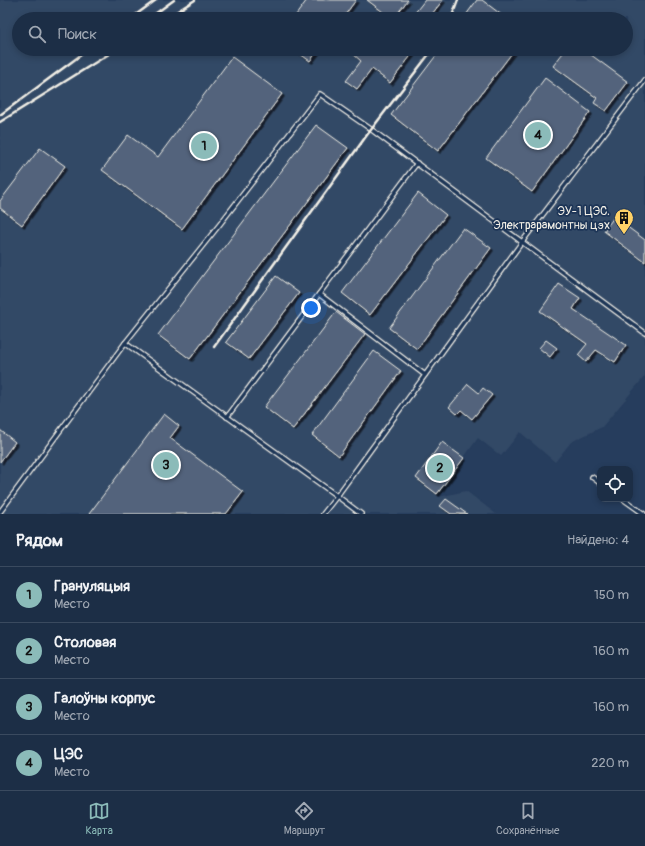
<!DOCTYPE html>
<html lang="ru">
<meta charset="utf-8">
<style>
body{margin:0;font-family:Pangolin,sans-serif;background:#25364d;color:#f1f3f6}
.controls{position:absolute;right:12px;bottom:12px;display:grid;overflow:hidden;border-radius:8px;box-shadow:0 2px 6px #0003}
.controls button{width:36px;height:36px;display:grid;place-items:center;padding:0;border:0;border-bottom:1px solid #3a4a5f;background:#1c2e46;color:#f1f3f6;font:20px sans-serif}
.you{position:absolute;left:311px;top:308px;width:14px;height:14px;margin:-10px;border:3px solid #fff;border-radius:50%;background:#1a73e8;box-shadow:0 0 0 6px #1a73e833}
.badge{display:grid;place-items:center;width:26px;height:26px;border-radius:50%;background:#8bbbb9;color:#111;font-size:13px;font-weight:700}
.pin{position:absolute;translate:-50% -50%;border:2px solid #fff;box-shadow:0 1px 4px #0006}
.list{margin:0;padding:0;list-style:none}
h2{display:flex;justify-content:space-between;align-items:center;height:52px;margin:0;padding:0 16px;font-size:17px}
h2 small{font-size:13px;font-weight:400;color:#a0a8b3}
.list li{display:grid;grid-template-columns:26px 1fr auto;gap:12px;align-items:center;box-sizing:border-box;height:56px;padding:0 16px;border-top:1px solid #3a4a5f}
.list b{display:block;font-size:15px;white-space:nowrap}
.list p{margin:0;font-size:13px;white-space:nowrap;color:#a0a8b3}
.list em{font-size:13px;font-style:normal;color:#a0a8b3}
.icon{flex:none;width:22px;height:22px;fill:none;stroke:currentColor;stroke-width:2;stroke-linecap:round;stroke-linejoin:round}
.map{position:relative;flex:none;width:645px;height:514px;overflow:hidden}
.search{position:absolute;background:#1c2e46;box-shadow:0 2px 6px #0003;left:12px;right:12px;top:12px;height:44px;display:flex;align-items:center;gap:10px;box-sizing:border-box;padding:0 14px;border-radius:22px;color:#a0a8b3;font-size:15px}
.sheet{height:276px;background:#1c2e46}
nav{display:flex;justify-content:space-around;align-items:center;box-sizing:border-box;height:56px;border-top:1px solid #3a4a5f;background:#1c2e46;font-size:11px;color:#a0a8b3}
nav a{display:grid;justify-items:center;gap:2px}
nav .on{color:#8bbbb9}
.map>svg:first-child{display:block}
</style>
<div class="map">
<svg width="645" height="514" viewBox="0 0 645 514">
<defs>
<filter id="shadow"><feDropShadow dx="2.5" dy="2.5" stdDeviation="0" flood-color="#0009"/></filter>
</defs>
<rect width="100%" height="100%" fill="#263d5d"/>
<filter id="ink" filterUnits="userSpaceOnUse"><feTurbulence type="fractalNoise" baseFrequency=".025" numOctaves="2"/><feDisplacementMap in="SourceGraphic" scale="8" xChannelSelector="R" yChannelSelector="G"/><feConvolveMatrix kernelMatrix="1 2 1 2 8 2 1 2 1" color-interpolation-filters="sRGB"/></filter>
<g filter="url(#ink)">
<!-- built -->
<path fill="#334966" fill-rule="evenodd" d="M0 0H645V376L602 427 571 442 555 462 520 432 501 456 478 438 437 494 439 497 466 491 496 514H0ZM19 19H626V49H19Z"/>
<!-- building -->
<g fill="#52647b" stroke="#f4f1e8" filter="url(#shadow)">
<polygon points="307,0 356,0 342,19 293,19"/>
<polygon points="367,0 408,0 393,19 378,19 383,12"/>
<polygon points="425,0 443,0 428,19 410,19"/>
<polygon points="477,0 482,0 507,19 463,19"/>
<polygon points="293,49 319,49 310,61"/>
<polygon points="355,49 416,49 390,83 372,69 357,89 346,81 361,61 352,53"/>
<polygon points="441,49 515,49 438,151 391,115"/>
<polygon points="566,49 583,49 628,82 606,111 594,103 597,98 553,66"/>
<polygon points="232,57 282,94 182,229 102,170 128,135 158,157"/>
<polygon points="545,78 590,112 532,192 486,158"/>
<polygon points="316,125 348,148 190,359 158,335"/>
<polygon points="40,148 65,166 22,225 0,208 0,201"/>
<polygon points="418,193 446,215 370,315 342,293"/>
<polygon points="614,217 645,240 645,262 604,231"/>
<polygon points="463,228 491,248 417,349 389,328"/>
<polygon points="276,276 299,293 249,359 226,342"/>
<polygon points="559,284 580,298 573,309 626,345 615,362 596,350 586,362 578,355 587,344 540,311"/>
<polygon points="336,312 365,334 293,429 264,407"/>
<polygon points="546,340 557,348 550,357 539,348"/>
<polygon points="374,351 401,371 339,456 312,435"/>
<polygon points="468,384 479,393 483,388 492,395 472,419 461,410 457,414 449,407"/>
<polygon points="164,414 179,426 170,438 243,492 226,514 89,514"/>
<polygon points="0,430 15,442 0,462"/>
<polygon points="442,442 464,458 437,494 416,478"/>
<polygon points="446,499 467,514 451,514 440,506"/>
</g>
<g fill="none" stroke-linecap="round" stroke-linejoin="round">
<defs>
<g id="lane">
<polyline points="645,80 522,242 645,333"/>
<polyline points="319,294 425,375"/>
<polyline points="227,417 417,163"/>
<polyline points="592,477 600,483"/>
<polyline points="623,499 644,514"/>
<polyline points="0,512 125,343"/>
<polyline points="323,514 337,496 522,242 372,130 320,94 220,224 125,343 337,496 361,514"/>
</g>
</defs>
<!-- lane casing -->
<use href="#lane" stroke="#f4f1e8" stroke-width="6"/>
<!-- lane -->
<use href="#lane" stroke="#1d3557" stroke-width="3.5"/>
<!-- rail -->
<g stroke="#f4f1e8" stroke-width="2.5">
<polyline points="130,19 156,0"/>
<polyline points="148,19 174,0"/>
<polyline points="165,19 195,0"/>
<polyline points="451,19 458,0"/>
<polyline points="0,115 89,49"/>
<polyline points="0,122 117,49"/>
<polyline points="214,347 367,135 433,49"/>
</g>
</g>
</g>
<!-- icons -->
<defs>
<symbol id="building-pin" viewBox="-11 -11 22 30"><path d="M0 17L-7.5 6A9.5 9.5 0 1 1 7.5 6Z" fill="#ffd166" stroke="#1d3557"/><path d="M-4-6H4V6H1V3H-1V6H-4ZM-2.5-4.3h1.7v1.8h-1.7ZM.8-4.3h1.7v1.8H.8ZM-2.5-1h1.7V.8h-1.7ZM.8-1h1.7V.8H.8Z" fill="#111"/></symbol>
</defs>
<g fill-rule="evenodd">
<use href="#building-pin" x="613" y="207" width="22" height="30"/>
</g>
<g text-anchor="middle" stroke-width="3.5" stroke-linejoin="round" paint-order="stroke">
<!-- poi labels -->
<g font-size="12" fill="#f4f1e8" stroke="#1d3557" text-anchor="end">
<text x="610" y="215">ЭУ-1 ЦЭС.<tspan x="610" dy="14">Электрарамонтны цэх</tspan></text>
</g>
</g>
</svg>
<div class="controls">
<button><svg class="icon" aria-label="locate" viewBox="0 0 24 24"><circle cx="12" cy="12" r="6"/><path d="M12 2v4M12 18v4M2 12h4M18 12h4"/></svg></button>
</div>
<div class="you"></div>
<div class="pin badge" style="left:204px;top:146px">1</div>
<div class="pin badge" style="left:440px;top:468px">2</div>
<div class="pin badge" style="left:166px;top:465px">3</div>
<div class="pin badge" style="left:538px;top:135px">4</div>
<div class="search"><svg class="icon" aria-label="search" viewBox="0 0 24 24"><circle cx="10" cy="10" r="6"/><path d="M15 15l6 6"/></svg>Поиск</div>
</div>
<section class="sheet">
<h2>Рядом<small>Найдено: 4</small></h2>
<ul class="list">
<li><span class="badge">1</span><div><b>Грануляцыя</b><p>Место</p></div><em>150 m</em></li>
<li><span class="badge">2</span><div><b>Столовая</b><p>Место</p></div><em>160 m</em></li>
<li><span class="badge">3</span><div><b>Галоўны корпус</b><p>Место</p></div><em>160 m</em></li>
<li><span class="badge">4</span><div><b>ЦЭС</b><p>Место</p></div><em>220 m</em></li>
</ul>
</section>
<nav>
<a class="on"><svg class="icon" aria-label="map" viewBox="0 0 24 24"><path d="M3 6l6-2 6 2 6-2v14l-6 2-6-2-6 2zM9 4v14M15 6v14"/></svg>Карта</a>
<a><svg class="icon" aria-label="directions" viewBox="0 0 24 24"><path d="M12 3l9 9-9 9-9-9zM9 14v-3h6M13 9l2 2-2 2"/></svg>Маршрут</a>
<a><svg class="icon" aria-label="saved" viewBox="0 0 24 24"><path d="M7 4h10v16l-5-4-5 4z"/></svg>Сохранённые</a>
</nav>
